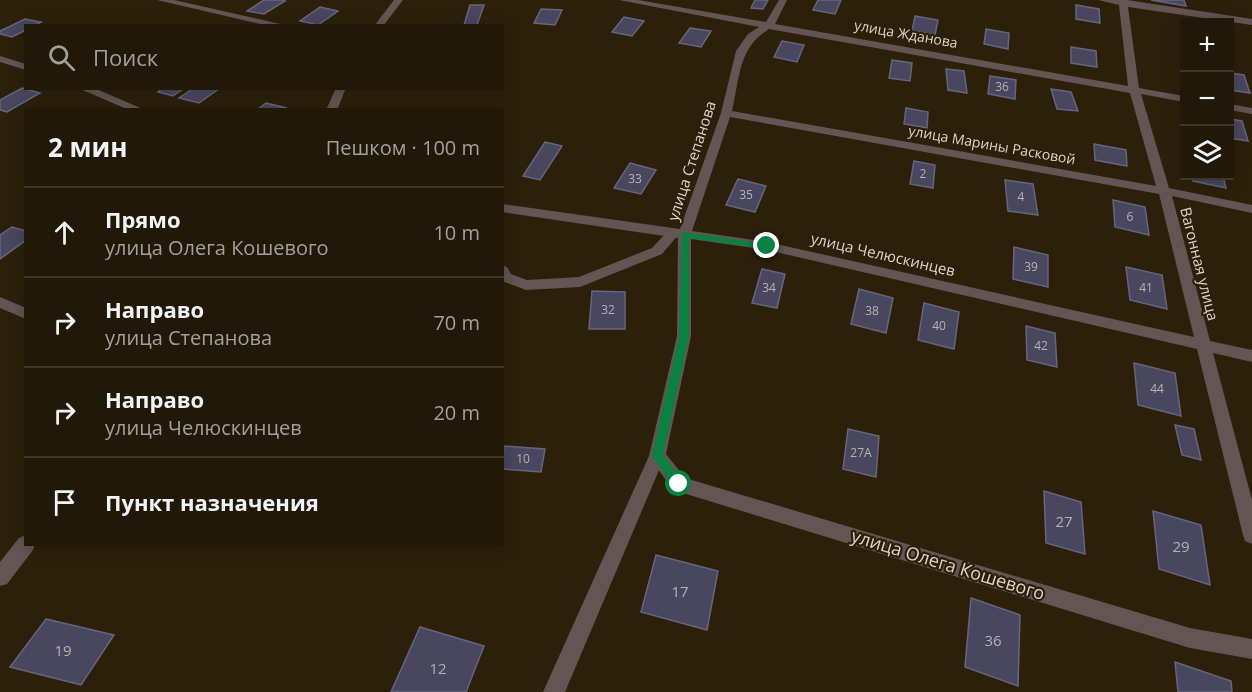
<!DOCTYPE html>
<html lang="ru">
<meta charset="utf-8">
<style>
body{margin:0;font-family:"Open Sans",sans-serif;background:#2d2516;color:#f1f3f6}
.controls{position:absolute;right:18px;top:18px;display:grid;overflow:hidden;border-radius:0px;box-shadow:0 3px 15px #0003}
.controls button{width:54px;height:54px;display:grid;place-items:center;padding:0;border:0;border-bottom:2px solid #3e3729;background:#211808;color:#f1f3f6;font:30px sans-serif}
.stop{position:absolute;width:18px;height:18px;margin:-14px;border:4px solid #0b8043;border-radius:50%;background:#fff}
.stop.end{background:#0b8043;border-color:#fff;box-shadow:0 2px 6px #0008}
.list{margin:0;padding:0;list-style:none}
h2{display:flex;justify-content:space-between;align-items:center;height:78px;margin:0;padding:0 24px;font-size:26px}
h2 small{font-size:20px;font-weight:400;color:#a2a09c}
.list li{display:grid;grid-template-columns:39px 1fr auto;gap:18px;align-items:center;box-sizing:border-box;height:90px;padding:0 24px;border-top:2px solid #3e3729}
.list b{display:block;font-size:22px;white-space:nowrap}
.list p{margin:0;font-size:20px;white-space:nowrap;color:#a2a09c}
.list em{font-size:20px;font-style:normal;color:#a2a09c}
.icon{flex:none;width:33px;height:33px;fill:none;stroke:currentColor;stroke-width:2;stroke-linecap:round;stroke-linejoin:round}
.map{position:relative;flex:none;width:1252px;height:692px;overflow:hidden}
.search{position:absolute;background:#211808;box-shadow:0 3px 15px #0003;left:24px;top:24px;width:480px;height:66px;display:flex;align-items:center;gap:15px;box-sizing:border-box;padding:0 21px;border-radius:0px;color:#a2a09c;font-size:22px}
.panel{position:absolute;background:#211808;box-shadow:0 3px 15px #0003;left:24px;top:108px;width:480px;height:438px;border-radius:0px}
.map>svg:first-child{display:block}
</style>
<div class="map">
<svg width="1252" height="692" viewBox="0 0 1252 692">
<rect width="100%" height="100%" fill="#2c200b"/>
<!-- building -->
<g fill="#49475f" stroke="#66657e" stroke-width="1.5">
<polygon points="264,0 282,0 285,1 264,14 247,11"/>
<polygon points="755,0 768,0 763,9 751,8"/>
<polygon points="818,0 841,0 835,14 813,10"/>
<polygon points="1184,0 1186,6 1151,0"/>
<polygon points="470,5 484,5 477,25 464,25"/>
<polygon points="1076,5 1099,9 1100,23 1076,19"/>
<polygon points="320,7 338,11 318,25 300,21"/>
<polygon points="541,9 562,10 555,25 534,23"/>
<polygon points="915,16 938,20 935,35 912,31"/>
<polygon points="624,17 644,21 632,36 612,32"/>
<polygon points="25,19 41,22 34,26 26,26 26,30 12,37 0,34 0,31"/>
<polygon points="690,28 711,31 701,47 679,43"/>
<polygon points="986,29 1009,33 1008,49 984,44"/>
<polygon points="782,41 804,45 797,62 774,57"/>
<polygon points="1071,47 1096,51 1097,67 1071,63"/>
<polygon points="892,60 912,63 910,81 889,78"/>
<polygon points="946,69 964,71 967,93 948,90"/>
<polygon points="1230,73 1244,75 1250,93 1230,90"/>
<polygon points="990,76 1016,80 1015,99 988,94"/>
<polygon points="22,88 40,93 7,112 0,110 0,100"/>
<polygon points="163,88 184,88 173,96 158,92"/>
<polygon points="194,88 220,88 199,103 179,98"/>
<polygon points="1051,89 1071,92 1078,111 1057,109"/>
<polygon points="266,103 287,108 257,110"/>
<polygon points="906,108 928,112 927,128 904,124"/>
<polygon points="1230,119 1242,121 1248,141 1230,138"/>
<polygon points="545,142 562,146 540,180 523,176"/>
<polygon points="1094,144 1126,150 1127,166 1095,160"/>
<polygon points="914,161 935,165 933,188 910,184"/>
<polygon points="630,163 656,170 641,194 614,188"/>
<polygon points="1192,176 1223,176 1226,188 1193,181"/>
<polygon points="738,179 766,186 755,212 726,205"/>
<polygon points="1005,180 1033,184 1038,215 1008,211"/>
<polygon points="1113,200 1145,207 1149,235 1115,227"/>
<polygon points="12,227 26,231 26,240 0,259 0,235"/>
<polygon points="1014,247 1048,255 1048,287 1013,279"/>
<polygon points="1126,267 1162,275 1167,309 1130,300"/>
<polygon points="762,269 785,274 777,308 752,303"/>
<polygon points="859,289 893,298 886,333 851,324"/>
<polygon points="592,291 625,292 625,329 589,329"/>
<polygon points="924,303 959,312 954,349 918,340"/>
<polygon points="1026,326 1055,333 1057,367 1027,360"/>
<polygon points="1134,363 1175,373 1181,416 1138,405"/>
<polygon points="1175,425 1194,429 1201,460 1182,455"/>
<polygon points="848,429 879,436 876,477 843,469"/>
<polygon points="504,446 545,449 541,472 502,469"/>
<polygon points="1044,491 1081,502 1085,554 1046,543"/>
<polygon points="1153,511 1201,525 1210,585 1159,569"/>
<polygon points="656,555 718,571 707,630 641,612"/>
<polygon points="971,598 1020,615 1018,686 965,667"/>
<polygon points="46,619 114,635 81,685 10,667"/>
<polygon points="420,627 484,646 466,692 391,692"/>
<polygon points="1175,662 1231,681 1232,692 1178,692"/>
</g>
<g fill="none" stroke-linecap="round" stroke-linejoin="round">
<!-- service -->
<g fill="#625553" fill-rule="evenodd">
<polygon points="673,230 679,234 662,254 580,287 526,290 502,281 502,265 507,267 511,274 527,280 579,277 652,248 668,231"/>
<polygon points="657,449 663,451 665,456 565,692 543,692 649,456 651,451"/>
</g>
<!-- minor -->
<g fill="#625553" fill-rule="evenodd">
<polygon points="157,0 174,0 289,26 269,26"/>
<polygon points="394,0 403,0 383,26 374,26"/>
<path d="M619 0H638L766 22 779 0H787L775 24 1128 86 1119 5 1098 0H1127L1252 19V25L1128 7 1139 88 1184 96V102L1141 94 1169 188 1252 205V213L1172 196 1210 341 1252 350V362L1213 353 1252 500V544L1245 541 1243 535 1197 349 767 250 691 239V336L666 454 685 478 1190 628 1252 639V659L1190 648 673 490 649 456 677 336 678 238 502 212V204L680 229 721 113 736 51 748 34 759 27ZM769 29 1130 93 1156 186 732 111C740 77 738 48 769 29ZM730 117 1159 194 1194 337 767 242 692 231Z"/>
<polygon points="0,56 26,64 26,70 0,62"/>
<polygon points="78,88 94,88 145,110 129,110"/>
<polygon points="336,88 346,88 337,110 326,110"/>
<polygon points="1230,104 1252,108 1252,114 1230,110"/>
<polygon points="0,297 26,308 26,319 0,308"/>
<polygon points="26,535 26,544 35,544 33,550 7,584 0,586 0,562 19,538"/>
</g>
</g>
<!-- route -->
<polygon fill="#0b8043" points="682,232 767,244 771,246 767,249 689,238 689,336 663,455 683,481 683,488 679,489 675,488 652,456 679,336"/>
<g text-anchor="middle" stroke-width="4.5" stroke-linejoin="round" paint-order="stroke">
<!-- number labels -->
<g font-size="12" fill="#b8b2ae">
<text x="1002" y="91">36</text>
<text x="923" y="178">2</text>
<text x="635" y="183">33</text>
<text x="746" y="199">35</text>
<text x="1021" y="201">4</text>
<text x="1130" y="221">6</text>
<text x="1031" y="271">39</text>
<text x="769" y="292">34</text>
<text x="1146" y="292">41</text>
<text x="608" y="314">32</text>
<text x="872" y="315">38</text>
<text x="939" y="330">40</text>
<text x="1041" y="350">42</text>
<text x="1157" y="393">44</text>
<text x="861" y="457">27А</text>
<text x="523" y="463">10</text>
</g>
<!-- far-street labels -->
<g font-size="14" fill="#ddd5c8" stroke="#2c200b">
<text transform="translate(906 34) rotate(10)" y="5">улица Жданова</text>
<text transform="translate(992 145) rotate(10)" y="5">улица Марины Расковой</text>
</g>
<!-- street labels -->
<g font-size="15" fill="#ddd5c8" stroke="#2c200b">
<text transform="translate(692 161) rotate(-72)" y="5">улица Степанова</text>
<text transform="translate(883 255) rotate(13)" y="5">улица Челюскинцев</text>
<text transform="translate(1199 264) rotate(76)" y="5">Вагонная улица</text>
</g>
<!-- near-number labels -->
<g font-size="15" fill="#b8b2ae">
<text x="1064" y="527">27</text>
<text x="1181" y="552">29</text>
<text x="680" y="597">17</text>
<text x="993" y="646">36</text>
<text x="63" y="656">19</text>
<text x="438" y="674">12</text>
</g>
<!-- near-street labels -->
<g font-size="18" fill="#ddd5c8" stroke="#2c200b">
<text transform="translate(948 565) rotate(17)" y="6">улица Олега Кошевого</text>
</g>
</g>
</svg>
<div class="controls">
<button>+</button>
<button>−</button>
<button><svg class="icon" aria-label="layers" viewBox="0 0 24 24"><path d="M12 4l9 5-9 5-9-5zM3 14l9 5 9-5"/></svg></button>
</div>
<div class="stop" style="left:679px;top:484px"></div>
<div class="stop end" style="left:767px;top:246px"></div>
<div class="search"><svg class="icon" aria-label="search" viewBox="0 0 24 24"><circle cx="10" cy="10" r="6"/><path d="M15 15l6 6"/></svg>Поиск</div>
<section class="panel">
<h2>2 мин<small>Пешком · 100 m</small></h2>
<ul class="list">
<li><svg class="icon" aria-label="ahead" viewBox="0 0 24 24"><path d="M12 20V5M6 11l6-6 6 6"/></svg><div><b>Прямо</b><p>улица Олега Кошевого</p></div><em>10 m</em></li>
<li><svg class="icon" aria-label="right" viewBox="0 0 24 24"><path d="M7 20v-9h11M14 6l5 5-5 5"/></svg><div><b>Направо</b><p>улица Степанова</p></div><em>70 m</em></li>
<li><svg class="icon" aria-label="right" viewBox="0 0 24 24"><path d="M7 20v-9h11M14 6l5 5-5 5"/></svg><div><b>Направо</b><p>улица Челюскинцев</p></div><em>20 m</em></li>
<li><svg class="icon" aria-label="arrive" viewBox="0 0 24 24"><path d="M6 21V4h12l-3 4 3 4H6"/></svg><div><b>Пункт назначения</b></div></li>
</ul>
</section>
</div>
